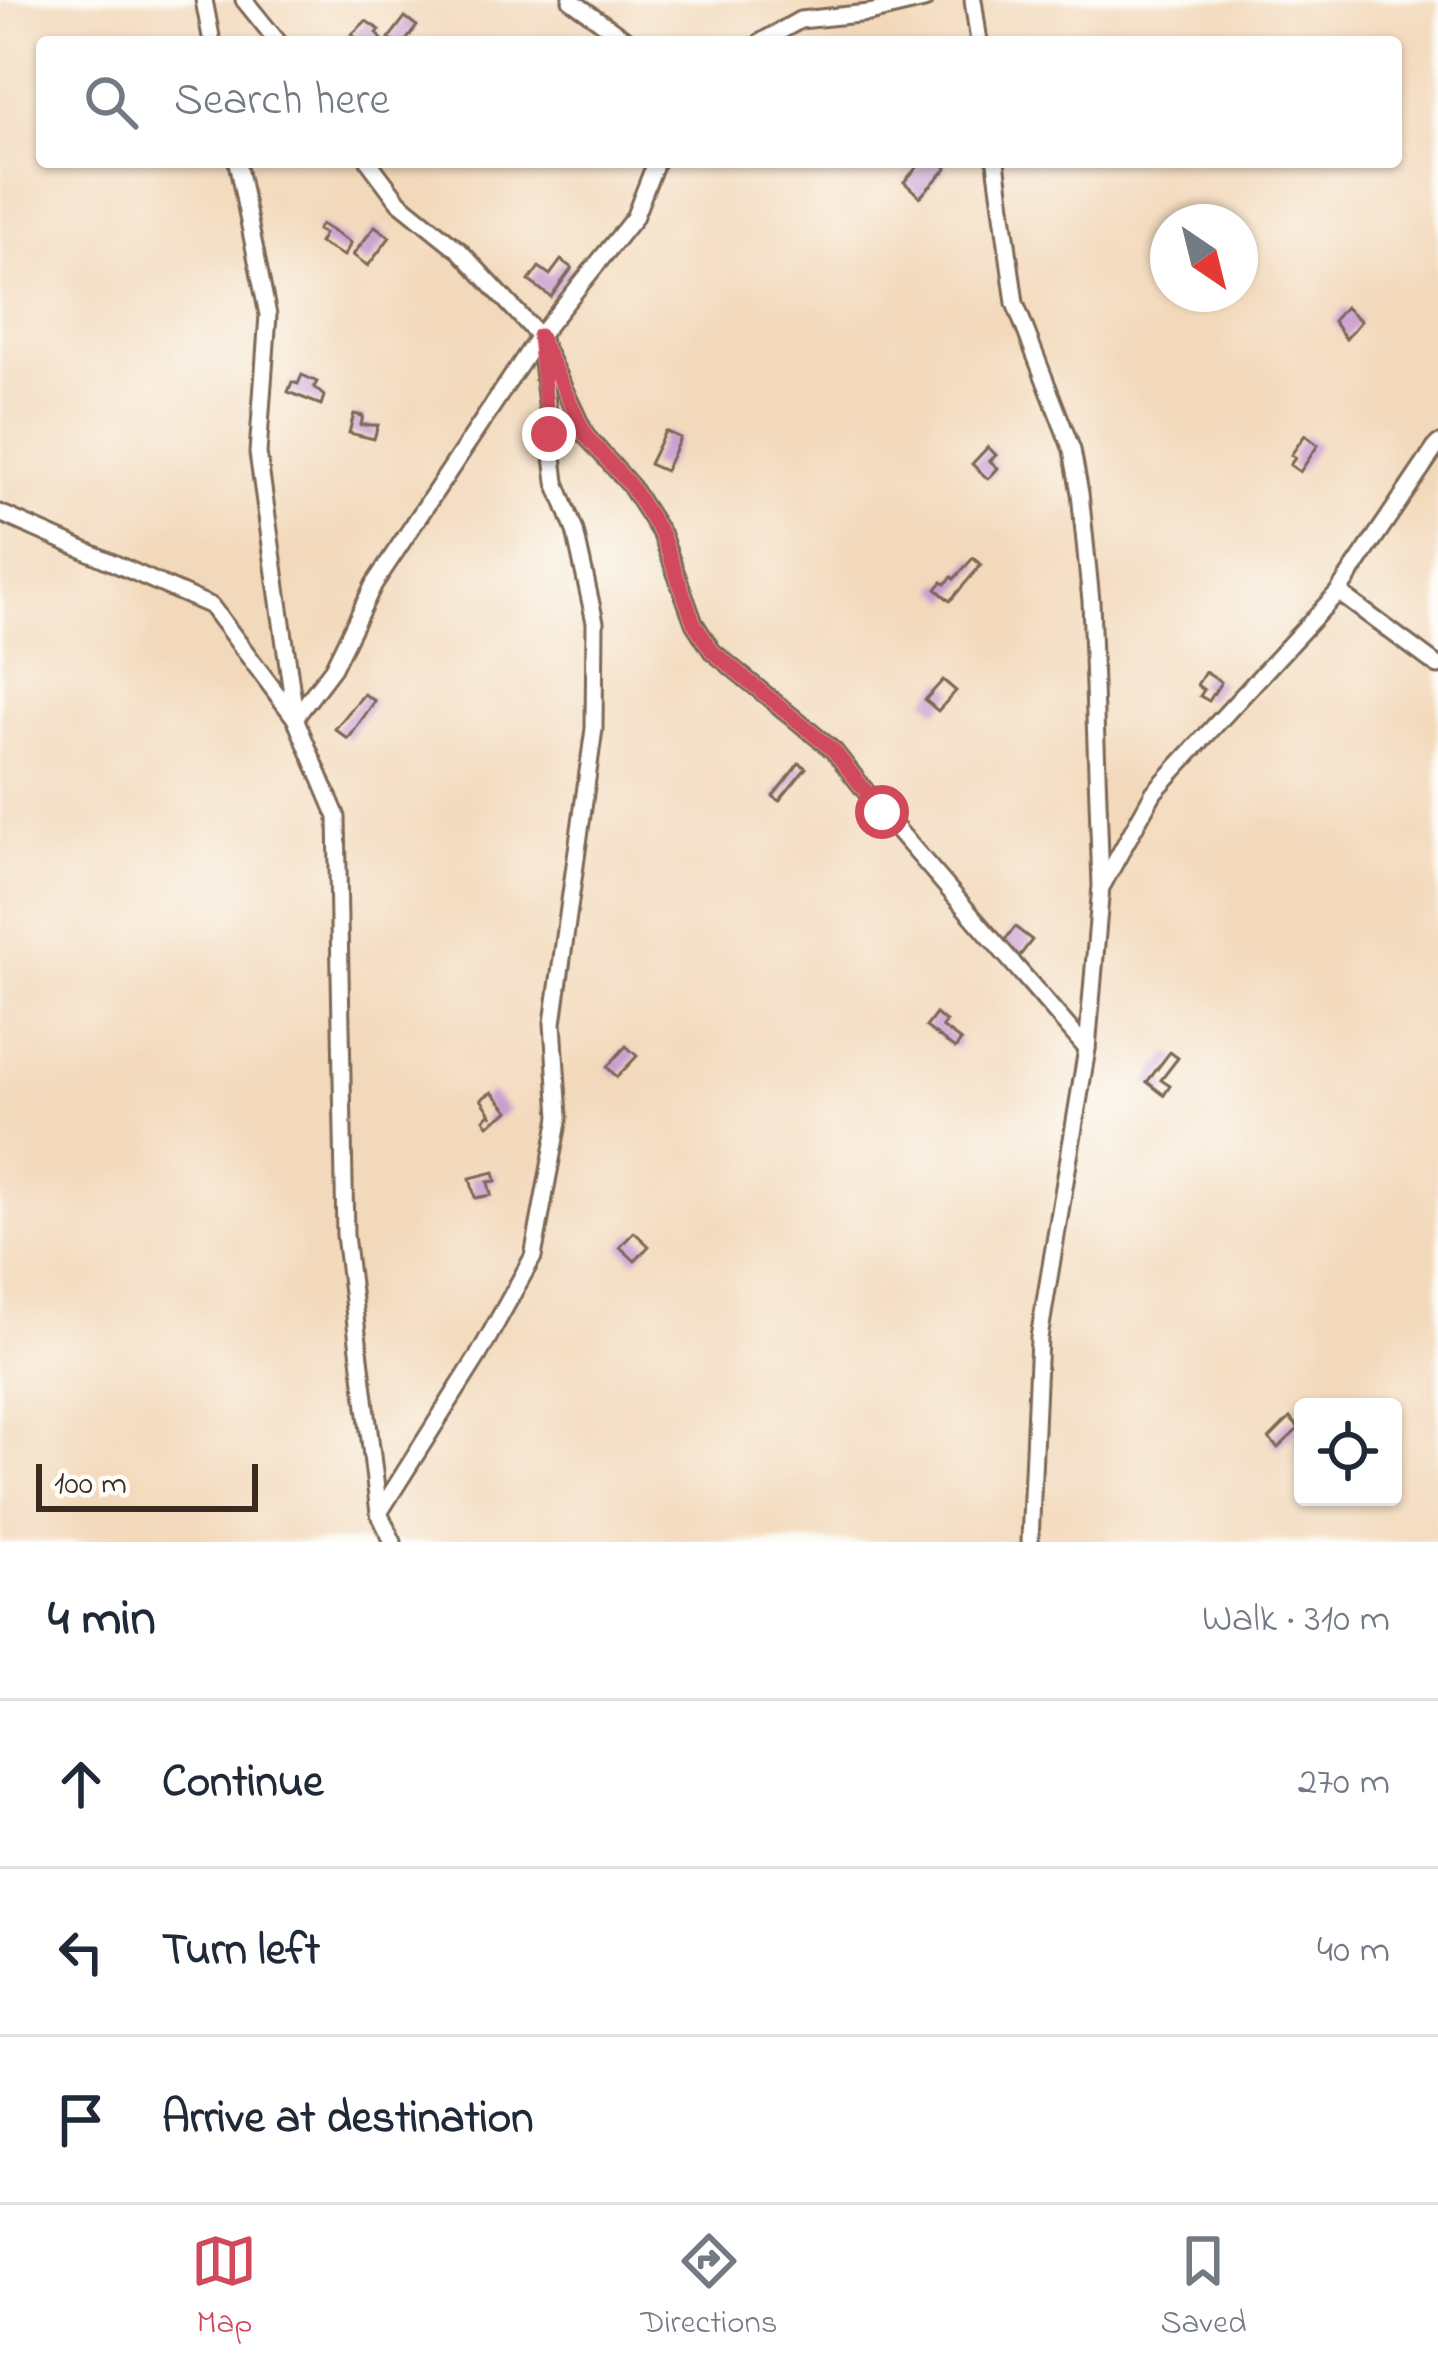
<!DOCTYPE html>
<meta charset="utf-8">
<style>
body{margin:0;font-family:"Indie Flower",sans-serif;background:#f6f6f7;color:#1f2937}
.controls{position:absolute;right:36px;bottom:36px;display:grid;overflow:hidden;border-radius:12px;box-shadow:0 3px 9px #0004}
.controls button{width:108px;height:108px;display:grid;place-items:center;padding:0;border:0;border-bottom:3px solid #e0e1e3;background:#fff;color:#1f2937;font:60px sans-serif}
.compass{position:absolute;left:1150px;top:204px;width:108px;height:108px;border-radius:50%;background:#fff;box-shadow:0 3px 9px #0004;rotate:145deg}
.scale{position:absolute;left:36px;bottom:30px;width:222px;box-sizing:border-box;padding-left:12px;border:6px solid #3b2a1e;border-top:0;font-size:33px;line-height:42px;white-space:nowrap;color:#3b2a1e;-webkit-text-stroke:9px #fdfcf7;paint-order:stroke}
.stop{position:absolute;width:36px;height:36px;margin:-27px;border:9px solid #d1495b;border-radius:50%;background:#fff}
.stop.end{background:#d1495b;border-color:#fff;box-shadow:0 3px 12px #0008}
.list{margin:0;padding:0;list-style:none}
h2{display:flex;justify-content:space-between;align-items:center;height:156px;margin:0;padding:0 48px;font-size:51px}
h2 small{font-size:39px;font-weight:400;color:#747a83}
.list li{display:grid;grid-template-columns:78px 1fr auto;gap:36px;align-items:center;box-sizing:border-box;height:168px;padding:0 48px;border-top:3px solid #e0e1e3}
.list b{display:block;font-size:45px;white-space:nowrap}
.list em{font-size:39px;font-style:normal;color:#747a83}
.icon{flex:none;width:66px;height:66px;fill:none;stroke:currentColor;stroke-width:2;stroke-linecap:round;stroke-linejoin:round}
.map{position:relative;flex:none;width:1438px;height:1542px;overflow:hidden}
.search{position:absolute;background:#fff;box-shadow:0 3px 9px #0004;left:36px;right:36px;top:36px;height:132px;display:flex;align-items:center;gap:30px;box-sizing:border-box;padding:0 42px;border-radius:12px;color:#747a83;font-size:45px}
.sheet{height:660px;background:#fff}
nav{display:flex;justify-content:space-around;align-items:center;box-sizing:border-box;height:168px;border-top:3px solid #e0e1e3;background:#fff;font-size:33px;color:#747a83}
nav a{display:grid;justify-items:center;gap:6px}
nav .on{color:#d1495b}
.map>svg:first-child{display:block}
</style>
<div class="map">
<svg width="1438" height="1542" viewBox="0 0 1438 1542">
<rect width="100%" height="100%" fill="#fdfcf7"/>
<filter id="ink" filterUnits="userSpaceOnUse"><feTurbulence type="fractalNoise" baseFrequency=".00833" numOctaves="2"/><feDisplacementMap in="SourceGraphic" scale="24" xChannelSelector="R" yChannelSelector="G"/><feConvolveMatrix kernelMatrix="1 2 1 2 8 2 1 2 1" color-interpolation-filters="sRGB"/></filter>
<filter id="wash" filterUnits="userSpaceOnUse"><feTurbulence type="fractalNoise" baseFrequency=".004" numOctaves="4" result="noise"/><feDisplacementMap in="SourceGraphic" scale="48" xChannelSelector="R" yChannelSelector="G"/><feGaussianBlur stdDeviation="2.7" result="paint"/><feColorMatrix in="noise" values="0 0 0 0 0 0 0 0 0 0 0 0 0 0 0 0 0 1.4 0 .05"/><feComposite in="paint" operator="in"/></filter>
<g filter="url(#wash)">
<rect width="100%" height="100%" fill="#f3d9bb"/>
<g id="blocks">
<!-- building -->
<g fill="#c99dd0">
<polygon points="405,17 417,26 405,42 394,42 389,38"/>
<polygon points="366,21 380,30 377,33 384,42 359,42 352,34"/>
<polygon points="922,162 941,162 947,168 920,197 904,182"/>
<polygon points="321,224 351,243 344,256 319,243 324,234 317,230"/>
<polygon points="375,226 390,237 368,266 353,255"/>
<polygon points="561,260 572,268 551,297 529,281 539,267 550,275"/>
<polygon points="1345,307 1361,321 1346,339 1333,321"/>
<polygon points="302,375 317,382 314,387 324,396 321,405 288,392 292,382 298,384"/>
<polygon points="354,414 363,416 361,425 378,425 374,439 349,433"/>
<polygon points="665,431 680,438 665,471 649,464"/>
<polygon points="1305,435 1318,445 1300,472 1290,465 1295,458 1291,455"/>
<polygon points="988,447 996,455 990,461 998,468 988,479 972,464"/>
<polygon points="973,558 981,565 950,601 936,589 942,582 945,584 952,577 954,579"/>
<polygon points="1205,672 1221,682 1209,701 1200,696 1204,690 1197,685"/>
<polygon points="943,680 956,691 938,711 925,700"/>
<polygon points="364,694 375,701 348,739 335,729"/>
<polygon points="799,763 806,768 779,801 773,796"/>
<polygon points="1015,927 1032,940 1019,957 1002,944"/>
<polygon points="936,1014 946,1022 942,1027 961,1041 955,1049 926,1027"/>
<polygon points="626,1046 637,1056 617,1077 607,1067"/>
<polygon points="1170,1052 1178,1058 1161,1080 1170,1086 1164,1095 1147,1082"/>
<polygon points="492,1092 509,1111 488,1125 484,1119 490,1114 493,1117 481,1099"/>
<polygon points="494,1172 496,1181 488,1182 491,1195 475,1198 470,1178"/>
<polygon points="634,1232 649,1246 635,1261 620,1247"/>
<polygon points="1290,1418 1299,1428 1278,1448 1269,1439"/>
</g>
</g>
</g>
<g filter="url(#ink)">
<use href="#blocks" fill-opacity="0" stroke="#7b6755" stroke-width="3"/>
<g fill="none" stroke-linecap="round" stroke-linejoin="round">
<defs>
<g id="minor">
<polyline points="204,0 212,42"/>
<polyline points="244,0 278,42"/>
<polyline points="571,0 629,42"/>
<polyline points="973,0 979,42"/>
<polyline points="761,42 800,20 869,13 924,0"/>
<polyline points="237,162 268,315 258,453 295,715"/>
<polyline points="369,162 399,202 460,251 539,336 586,436 630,485 662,535 694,623 712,651 834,751 882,812 1087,1049"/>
<polyline points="996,162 1015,303 1072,450 1080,493 1091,601 1101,886 1087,1049 1039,1338 1030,1542"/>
<polyline points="0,513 211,606 295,718 337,817 345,1235 379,1513 393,1542"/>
<polyline points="1338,592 1438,666"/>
<polyline points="295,718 333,668 374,584 539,336 634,218 656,162"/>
<polyline points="1103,884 1154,792 1338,592 1438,444"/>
<polyline points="379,1513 478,1356 533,1257 559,1117 553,1023 594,729 595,622 575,531 556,482 539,336"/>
</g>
</defs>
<!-- minor casing -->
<use href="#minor" stroke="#7b6755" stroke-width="21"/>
<!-- minor -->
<use href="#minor" stroke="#fff" stroke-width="15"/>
</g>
</g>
<g fill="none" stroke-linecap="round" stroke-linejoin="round" filter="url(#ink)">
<!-- route -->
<polyline stroke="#d1495b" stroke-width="15" points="549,434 539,336 586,436 630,485 662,535 694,623 712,651 834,751 882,812"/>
</g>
</svg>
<div class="controls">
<button><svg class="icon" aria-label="locate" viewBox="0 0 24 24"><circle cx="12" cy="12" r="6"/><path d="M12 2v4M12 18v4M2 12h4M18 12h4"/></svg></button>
</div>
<svg class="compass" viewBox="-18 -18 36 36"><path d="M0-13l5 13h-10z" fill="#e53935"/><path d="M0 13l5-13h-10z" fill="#747a83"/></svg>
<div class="scale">100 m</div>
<div class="stop" style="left:882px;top:812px"></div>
<div class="stop end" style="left:549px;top:434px"></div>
<div class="search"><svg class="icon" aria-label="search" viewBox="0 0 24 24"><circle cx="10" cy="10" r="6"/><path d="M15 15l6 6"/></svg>Search here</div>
</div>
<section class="sheet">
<h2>4 min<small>Walk · 310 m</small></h2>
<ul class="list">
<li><svg class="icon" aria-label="ahead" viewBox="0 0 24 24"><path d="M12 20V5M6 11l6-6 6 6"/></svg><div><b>Continue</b></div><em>270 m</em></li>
<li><svg class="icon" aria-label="left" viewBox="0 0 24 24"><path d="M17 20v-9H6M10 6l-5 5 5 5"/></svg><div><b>Turn left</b></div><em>40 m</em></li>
<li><svg class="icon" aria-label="arrive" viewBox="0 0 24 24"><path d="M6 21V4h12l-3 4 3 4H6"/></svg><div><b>Arrive at destination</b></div></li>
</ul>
</section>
<nav>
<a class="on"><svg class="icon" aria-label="map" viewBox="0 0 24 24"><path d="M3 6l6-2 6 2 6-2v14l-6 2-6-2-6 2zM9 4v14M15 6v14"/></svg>Map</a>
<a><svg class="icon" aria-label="directions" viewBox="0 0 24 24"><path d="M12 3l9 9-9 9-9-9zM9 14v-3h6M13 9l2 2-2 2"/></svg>Directions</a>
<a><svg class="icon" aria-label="saved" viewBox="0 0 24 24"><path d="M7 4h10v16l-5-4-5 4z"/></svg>Saved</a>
</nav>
